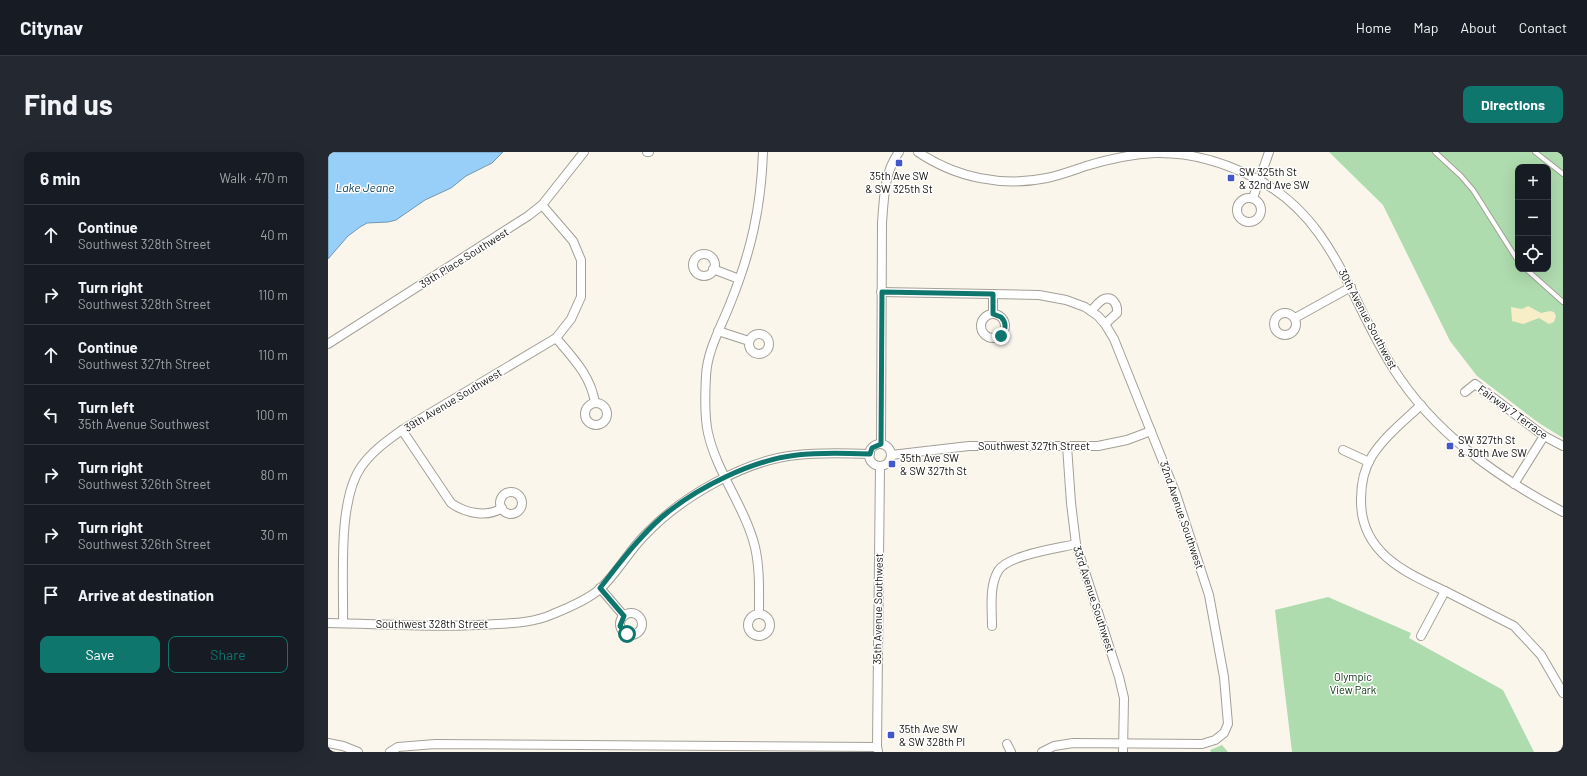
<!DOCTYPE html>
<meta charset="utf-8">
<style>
body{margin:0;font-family:Barlow,sans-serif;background:#242831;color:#f1f3f6}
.controls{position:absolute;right:12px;top:12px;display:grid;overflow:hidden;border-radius:8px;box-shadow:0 4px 16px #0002}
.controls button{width:36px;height:36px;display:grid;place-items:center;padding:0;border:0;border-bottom:1px solid #363941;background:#171b24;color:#f1f3f6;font:20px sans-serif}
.stop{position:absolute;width:12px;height:12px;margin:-9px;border:3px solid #0f766e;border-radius:50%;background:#fff}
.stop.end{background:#0f766e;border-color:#fff;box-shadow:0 1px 4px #0008}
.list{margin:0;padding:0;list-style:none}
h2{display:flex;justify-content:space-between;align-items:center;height:52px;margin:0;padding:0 16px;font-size:17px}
h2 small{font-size:13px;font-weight:400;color:#9ea1a6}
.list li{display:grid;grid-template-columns:26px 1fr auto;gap:12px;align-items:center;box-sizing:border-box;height:60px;padding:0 16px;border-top:1px solid #363941}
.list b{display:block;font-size:15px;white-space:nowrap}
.list p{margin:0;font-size:13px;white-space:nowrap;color:#9ea1a6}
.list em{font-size:13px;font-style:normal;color:#9ea1a6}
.actions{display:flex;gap:8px;padding:12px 16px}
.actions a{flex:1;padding:9px 0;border:1px solid #0f766e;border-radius:8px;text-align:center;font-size:14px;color:#0f766e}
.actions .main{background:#0f766e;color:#fff}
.icon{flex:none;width:22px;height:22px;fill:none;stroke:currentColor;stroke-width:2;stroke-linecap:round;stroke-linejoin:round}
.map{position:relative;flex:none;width:1235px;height:600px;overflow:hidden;border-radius:8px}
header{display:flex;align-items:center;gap:24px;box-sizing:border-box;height:56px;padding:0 20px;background:#171b24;border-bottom:1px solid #363941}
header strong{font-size:19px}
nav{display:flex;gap:22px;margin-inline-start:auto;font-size:14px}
.intro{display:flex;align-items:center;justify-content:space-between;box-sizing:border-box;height:96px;padding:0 24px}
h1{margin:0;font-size:28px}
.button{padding:10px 18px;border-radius:8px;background:#0f766e;color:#fff;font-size:14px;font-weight:700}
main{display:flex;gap:24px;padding:0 24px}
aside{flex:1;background:#171b24;border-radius:8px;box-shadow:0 4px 16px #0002}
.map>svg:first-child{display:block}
</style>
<header>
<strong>Citynav</strong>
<nav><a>Home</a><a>Map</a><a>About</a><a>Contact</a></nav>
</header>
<div class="intro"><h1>Find us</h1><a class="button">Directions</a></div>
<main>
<aside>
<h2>6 min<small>Walk · 470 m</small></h2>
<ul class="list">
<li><svg class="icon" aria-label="ahead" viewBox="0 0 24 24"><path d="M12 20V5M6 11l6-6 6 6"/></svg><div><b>Continue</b><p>Southwest 328th Street</p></div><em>40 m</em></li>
<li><svg class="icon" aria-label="right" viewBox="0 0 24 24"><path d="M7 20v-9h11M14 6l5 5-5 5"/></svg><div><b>Turn right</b><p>Southwest 328th Street</p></div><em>110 m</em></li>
<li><svg class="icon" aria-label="ahead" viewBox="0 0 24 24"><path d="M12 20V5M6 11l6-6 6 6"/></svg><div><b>Continue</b><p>Southwest 327th Street</p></div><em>110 m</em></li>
<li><svg class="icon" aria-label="left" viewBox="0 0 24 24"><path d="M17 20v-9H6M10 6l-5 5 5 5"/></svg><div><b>Turn left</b><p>35th Avenue Southwest</p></div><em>100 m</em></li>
<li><svg class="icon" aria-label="right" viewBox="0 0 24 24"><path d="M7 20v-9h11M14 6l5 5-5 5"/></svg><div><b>Turn right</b><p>Southwest 326th Street</p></div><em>80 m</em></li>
<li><svg class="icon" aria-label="right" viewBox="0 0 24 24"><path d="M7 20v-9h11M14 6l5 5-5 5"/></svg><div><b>Turn right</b><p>Southwest 326th Street</p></div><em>30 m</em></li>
<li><svg class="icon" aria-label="arrive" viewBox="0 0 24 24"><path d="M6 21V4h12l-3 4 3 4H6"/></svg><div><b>Arrive at destination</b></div></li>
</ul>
<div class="actions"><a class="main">Save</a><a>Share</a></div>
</aside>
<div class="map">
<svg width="1235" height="600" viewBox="0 0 1235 600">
<rect width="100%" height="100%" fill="#faf6ec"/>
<!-- green -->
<g fill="#aedcae" fill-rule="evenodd">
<path d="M1001 0H1235V286L1211 271 1149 224 1122 189 1055 53ZM1190 15H1220V117H1190Z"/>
<polygon points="1000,445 1083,481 1081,486 1175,538 1206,600 964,600 947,458"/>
<polygon points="894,593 900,600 883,600 882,598"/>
</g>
<!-- sand -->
<polygon fill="#f7edc7" points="1200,154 1213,161 1222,159 1226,160 1228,164 1226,170 1221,172 1211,166 1195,172 1184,169 1183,155 1194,157"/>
<!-- water -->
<polygon fill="#98cff8" stroke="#7096b2" points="0,0 175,0 164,11 138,24 123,36 97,48 68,68 60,70 39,71 32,75 20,84 0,107"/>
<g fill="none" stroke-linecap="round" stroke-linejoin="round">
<defs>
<g id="service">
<polyline points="1107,0 1133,24 1145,38 1190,109"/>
<polyline points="1207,0 1235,22"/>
<polyline points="1198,117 1235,150"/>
</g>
<g id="minor">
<polyline points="319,0 321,0"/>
<path d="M590 0C628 26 675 35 719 26 733 23 746 18 758 14 781 7 804 2 827 1 862 0 898 11 929 27 1007 68 1021 148 1065 216 1106 281 1169 325 1235 360"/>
<circle cx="921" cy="58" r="12"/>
<polyline points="925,46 941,0"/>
<circle cx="376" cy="113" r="11"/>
<polyline points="385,117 411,127"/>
<polyline points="553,140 711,143 738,148 757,155 770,164 777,172 786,187 848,342 881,443 896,525 900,572 896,581 887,588 874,592 745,591 726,594 714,600"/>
<path d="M763 159C767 155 771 149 776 147 785 144 790 153 789 161L777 172"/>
<circle cx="957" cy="172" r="11"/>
<circle cx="665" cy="174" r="12"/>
<polyline points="665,162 665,142"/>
<polyline points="967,166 1023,135"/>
<polyline points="390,179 421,189"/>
<circle cx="431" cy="192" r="10"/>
<path d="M228 186C245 206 263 224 267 251"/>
<polyline points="0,192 200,64 214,53 256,0"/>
<polyline points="1137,240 1147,232 1216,284 1235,294"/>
<circle cx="268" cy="262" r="11"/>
<path d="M74 278 123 351C137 361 159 366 174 356"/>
<path d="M553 292 554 71C556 46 556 20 571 0"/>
<circle cx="552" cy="303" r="11"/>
<polyline points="739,294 743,351 748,392 791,525 796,546 795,600"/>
<polyline points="1015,298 1041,310"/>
<polyline points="563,303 641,294 770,294 799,288 823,279"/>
<polyline points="1186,332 1216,284"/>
<circle cx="183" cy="351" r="11"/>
<polyline points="272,436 296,464"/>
<polyline points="1117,439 1186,474 1213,503 1235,541"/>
<circle cx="303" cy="472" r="11"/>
<circle cx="431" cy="473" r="11"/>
<path d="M431 462C431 440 432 417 427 395 417 355 389 321 380 281 376 263 377 242 378 224 379 199 393 175 402 152 423 100 433 56 435 0"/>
<path d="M0 471C56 472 113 476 169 472 188 471 208 470 225 462 240 456 261 447 273 436 289 421 301 399 317 383 353 345 417 308 469 303 494 300 518 301 542 302"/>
<path d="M15 471C16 429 9 350 33 315 44 299 59 289 74 278L228 186 243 167 253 145V108L245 89 214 53"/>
<path d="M664 474C664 456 661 435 670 419 679 403 731 396 748 392"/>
<path d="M1093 484 1117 439C1076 420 1032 400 1033 347 1033 332 1036 317 1044 304 1057 284 1076 269 1093 253"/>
<polyline points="0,591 15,594 30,600"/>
<polyline points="679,592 683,600"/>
<polyline points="550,599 549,595 552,314"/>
<polyline points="62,600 70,595 107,592 549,595"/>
</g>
</defs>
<!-- service casing -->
<use href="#service" stroke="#a3a097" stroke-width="6"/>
<!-- minor casing -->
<use href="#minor" stroke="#a3a097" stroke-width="10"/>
<!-- service -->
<use href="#service" stroke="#fff" stroke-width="4"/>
<!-- minor -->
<use href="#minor" stroke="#fff" stroke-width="8"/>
</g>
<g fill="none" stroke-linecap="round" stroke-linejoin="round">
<!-- route -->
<path stroke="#0f766e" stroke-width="5" d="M299 482 292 474 296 464 272 436C291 412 311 385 334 365 368 336 424 308 469 303 493 300 517 301 542 302L544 296 553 292 554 140 665 142V162L673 165C679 171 678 177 673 184"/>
</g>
<!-- markers -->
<g fill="#4257cb" stroke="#fff" stroke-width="1.5">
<rect x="567" y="7" width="8" height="8" rx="2"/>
<rect x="899" y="22" width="8" height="8" rx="2"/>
<rect x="1118" y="290" width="8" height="8" rx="2"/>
<rect x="560" y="308" width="8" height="8" rx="2"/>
<rect x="559" y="579" width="8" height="8" rx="2"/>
</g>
<g text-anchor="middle" stroke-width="3" stroke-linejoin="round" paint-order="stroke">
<!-- poi labels -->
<g font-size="11" fill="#13120e" stroke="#fff" text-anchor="start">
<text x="911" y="24">SW 325th St<tspan x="911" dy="13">&amp; 32nd Ave SW</tspan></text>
<text x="571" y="28" text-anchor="middle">35th Ave SW<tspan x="571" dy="13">&amp; SW 325th St</tspan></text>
<text x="1130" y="292">SW 327th St<tspan x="1130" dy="13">&amp; 30th Ave SW</tspan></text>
<text x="572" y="310">35th Ave SW<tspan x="572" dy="13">&amp; SW 327th St</tspan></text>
<text x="571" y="581">35th Ave SW<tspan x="571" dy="13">&amp; SW 328th Pl</tspan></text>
</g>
<!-- street labels -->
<g font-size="11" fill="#13120e" stroke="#fff">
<text transform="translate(136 106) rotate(-32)" y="4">39th Place Southwest</text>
<text transform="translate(1040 167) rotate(62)" y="4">30th Avenue Southwest</text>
<text transform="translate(125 248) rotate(-31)" y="4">39th Avenue Southwest</text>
<text transform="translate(1185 260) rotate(36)" y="4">Fairway 7 Terrace</text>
<text x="706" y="298">Southwest 327th Street</text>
<text transform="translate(854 363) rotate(71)" y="4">32nd Avenue Southwest</text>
<text transform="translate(766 447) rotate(72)" y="4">33rd Avenue Southwest</text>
<text transform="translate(550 457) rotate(-89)" y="4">35th Avenue Southwest</text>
<text x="104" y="476">Southwest 328th Street</text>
</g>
<!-- park labels -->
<g font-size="11" fill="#08320c" stroke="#fff">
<text x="1025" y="529">Olympic<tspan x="1025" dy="13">View Park</tspan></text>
</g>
<!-- water labels -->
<g font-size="12" font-style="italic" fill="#074061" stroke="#fff">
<text x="37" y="40">Lake Jeane</text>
</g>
</g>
</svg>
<div class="controls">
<button>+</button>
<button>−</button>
<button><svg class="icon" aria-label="locate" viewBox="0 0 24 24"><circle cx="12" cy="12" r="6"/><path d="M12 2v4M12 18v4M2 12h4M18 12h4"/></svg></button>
</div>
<div class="stop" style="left:299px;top:482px"></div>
<div class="stop end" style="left:673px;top:184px"></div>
</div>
</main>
